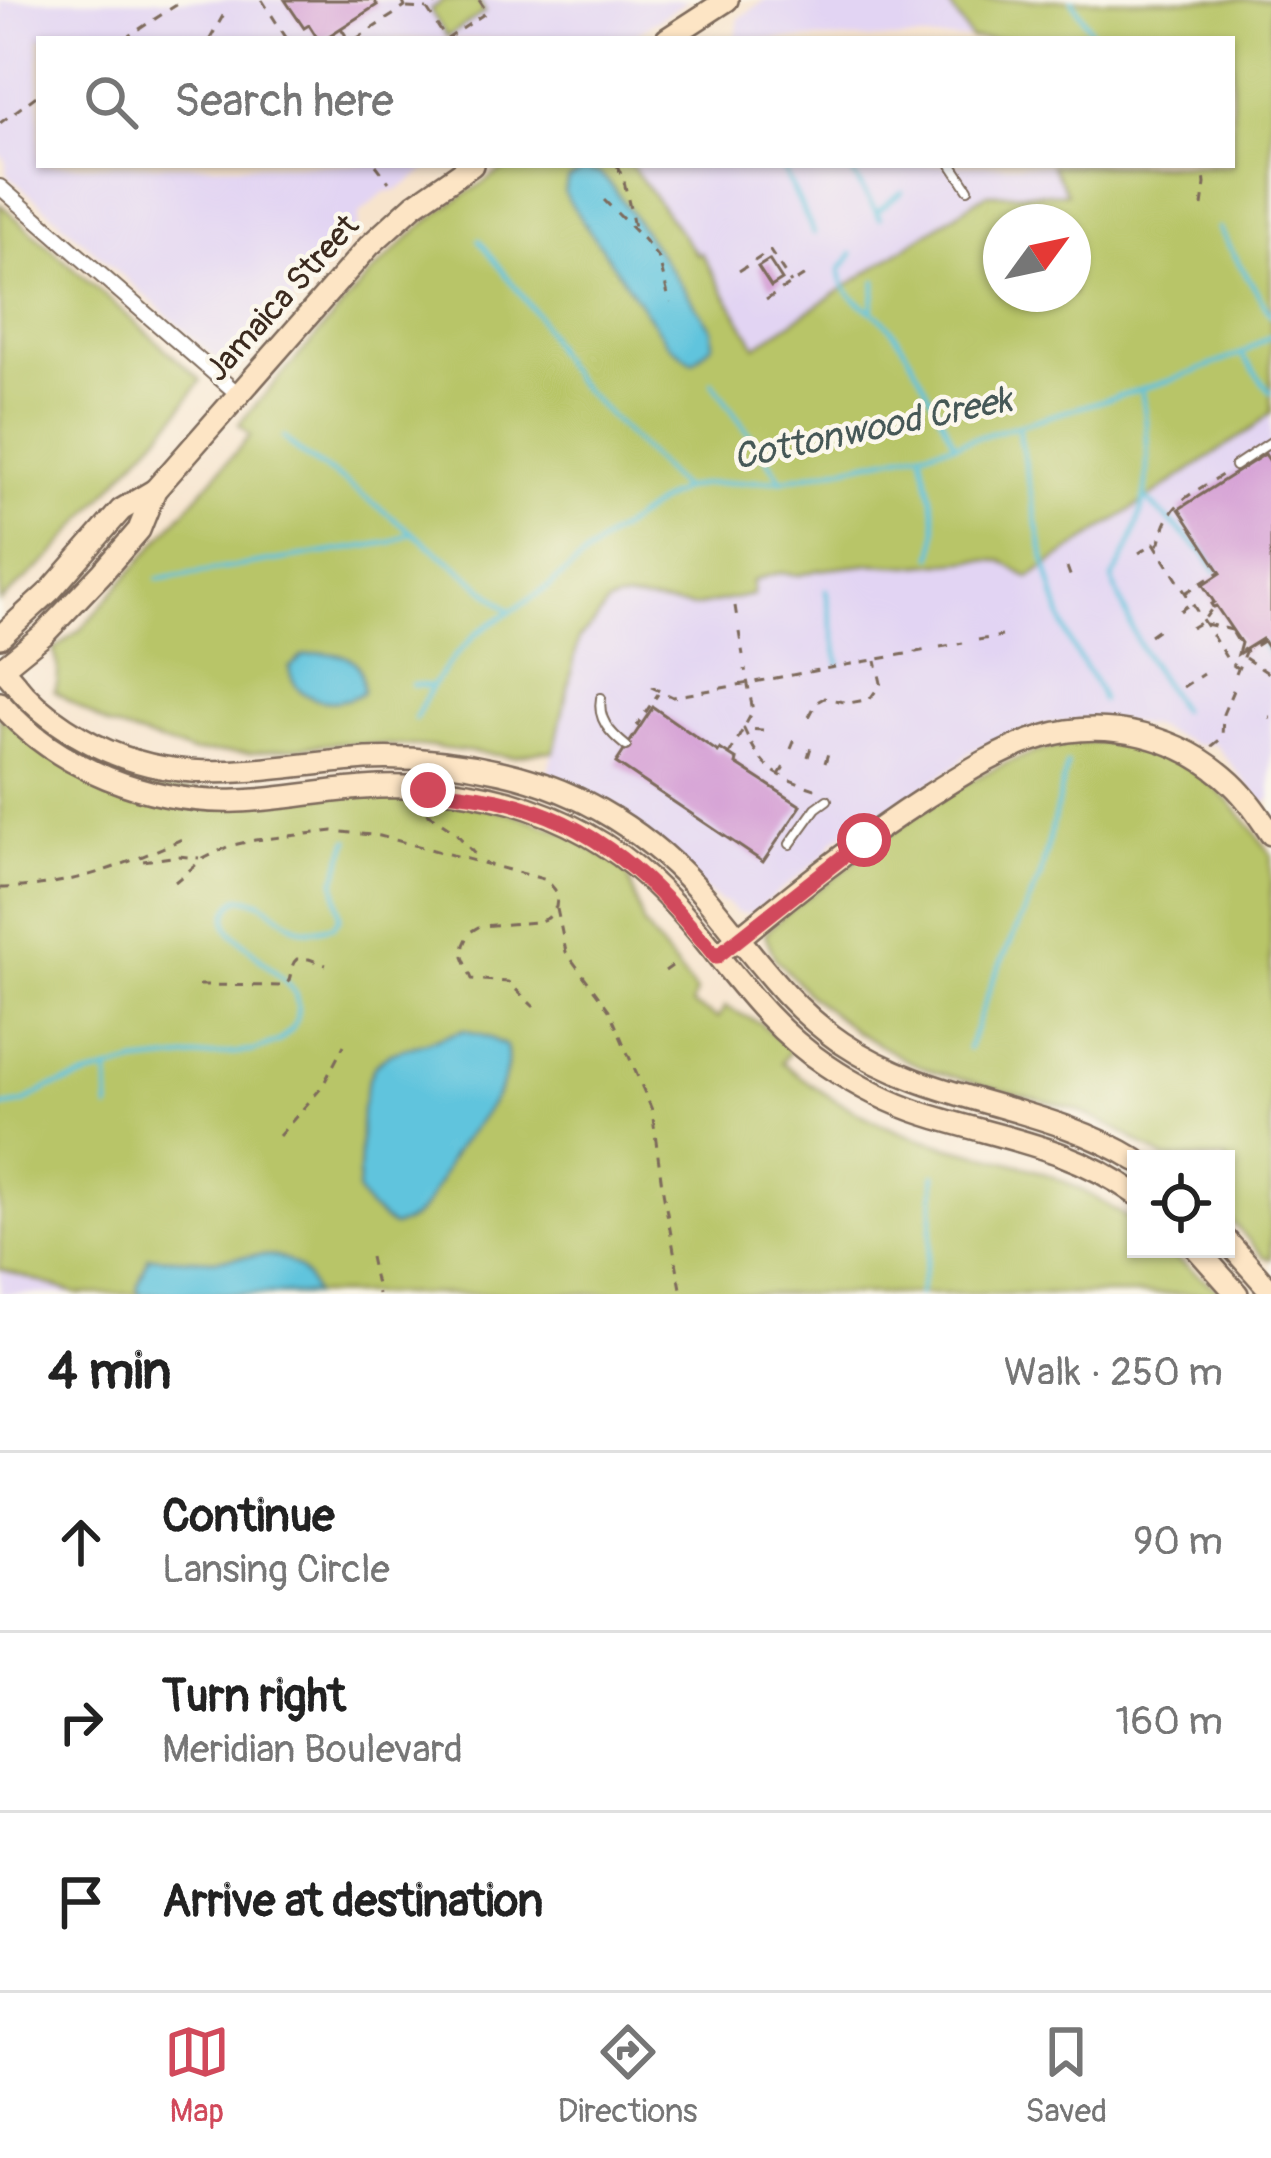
<!DOCTYPE html>
<meta charset="utf-8">
<style>
body{margin:0;font-family:Pangolin,sans-serif;background:#f6f6f6;color:#222}
.controls{position:absolute;right:36px;bottom:36px;display:grid;overflow:hidden;border-radius:0px;box-shadow:0 3px 9px #0004}
.controls button{width:108px;height:108px;display:grid;place-items:center;padding:0;border:0;border-bottom:3px solid #e0e0e0;background:#fff;color:#222;font:60px sans-serif}
.compass{position:absolute;left:983px;top:204px;width:108px;height:108px;border-radius:50%;background:#fff;box-shadow:0 3px 9px #0004;rotate:57deg}
.stop{position:absolute;width:36px;height:36px;margin:-27px;border:9px solid #d1495b;border-radius:50%;background:#fff}
.stop.end{background:#d1495b;border-color:#fff;box-shadow:0 3px 12px #0008}
.list{margin:0;padding:0;list-style:none}
h2{display:flex;justify-content:space-between;align-items:center;height:156px;margin:0;padding:0 48px;font-size:51px}
h2 small{font-size:39px;font-weight:400;color:#767676}
.list li{display:grid;grid-template-columns:78px 1fr auto;gap:36px;align-items:center;box-sizing:border-box;height:180px;padding:0 48px;border-top:3px solid #e0e0e0}
.list b{display:block;font-size:45px;white-space:nowrap}
.list p{margin:0;font-size:39px;white-space:nowrap;color:#767676}
.list em{font-size:39px;font-style:normal;color:#767676}
.icon{flex:none;width:66px;height:66px;fill:none;stroke:currentColor;stroke-width:2;stroke-linecap:round;stroke-linejoin:round}
.map{position:relative;flex:none;width:1271px;height:1294px;overflow:hidden}
.search{position:absolute;background:#fff;box-shadow:0 3px 9px #0004;left:36px;right:36px;top:36px;height:132px;display:flex;align-items:center;gap:30px;box-sizing:border-box;padding:0 42px;border-radius:0px;color:#767676;font-size:45px}
.sheet{height:696px;background:#fff}
nav{display:flex;justify-content:space-around;align-items:center;box-sizing:border-box;height:168px;border-top:3px solid #e0e0e0;background:#fff;font-size:33px;color:#767676}
nav a{display:grid;justify-items:center;gap:6px}
nav .on{color:#d1495b}
.map>svg:first-child{display:block}
</style>
<div class="map">
<svg width="1271" height="1294" viewBox="0 0 1271 1294">
<rect width="100%" height="100%" fill="#fbf7ec"/>
<filter id="ink" filterUnits="userSpaceOnUse"><feTurbulence type="fractalNoise" baseFrequency=".00833" numOctaves="2"/><feDisplacementMap in="SourceGraphic" scale="24" xChannelSelector="R" yChannelSelector="G"/><feConvolveMatrix kernelMatrix="1 2 1 2 8 2 1 2 1" color-interpolation-filters="sRGB"/></filter>
<filter id="wash" filterUnits="userSpaceOnUse"><feTurbulence type="fractalNoise" baseFrequency=".004" numOctaves="4" result="noise"/><feDisplacementMap in="SourceGraphic" scale="48" xChannelSelector="R" yChannelSelector="G"/><feGaussianBlur stdDeviation="2.7" result="paint"/><feColorMatrix in="noise" values="0 0 0 0 0 0 0 0 0 0 0 0 0 0 0 0 0 1.4 0 .05"/><feComposite in="paint" operator="in"/></filter>
<g filter="url(#wash)">
<rect width="100%" height="100%" fill="#f7e4cd"/>
<!-- built -->
<g fill="#e2d4f3">
<polygon points="0,0 688,0 628,39 39,39 39,165 433,165 398,190 384,192 359,214 357,228 248,351 239,359 227,362 216,358 7,174 5,159 0,154"/>
<polygon points="765,0 1271,0 1271,173 1068,193 986,195 756,347 702,254 697,256 631,165 1232,165 1232,39 736,39 739,18"/>
<polygon points="1271,412 1271,799 1263,804 1214,743 1196,745 1152,726 1116,720 1086,719 1046,724 1016,734 993,746 987,743 968,753 958,764 858,830 852,827 832,842 827,854 754,911 745,914 736,912 726,903 721,902 547,776 579,638 612,602 753,580 779,573 800,575 818,570 873,564 909,566 990,560 1011,565 1030,578 1253,428"/>
<polygon points="0,1269 78,1294 0,1294"/>
</g>
<!-- green -->
<g fill="#b8c567" stroke="#7a7842" stroke-width="3" fill-rule="evenodd">
<polygon points="444,0 478,0 485,12 447,37 430,10"/>
<path d="M946 0H1271V412L1253 428 1029 578 1002 561 977 560 909 566 873 564 818 570 800 575 779 573 753 580V595L693 607 628 599 618 600 607 605 593 625 579 638 554 752 541 751 514 757 421 746 339 743 251 753 191 752 109 726 54 691C60 682 59 660 53 651L81 629 250 436 239 424 371 274 419 228 452 203 511 165H631L697 255 701 253 756 346 986 194 1067 193 1051 165H1232V39H971ZM1001 222H1073V294H1001Z"/>
<polygon points="0,204 201,380 173,420 137,458 49,559 0,602"/>
<path d="M0 717 109 788 427 797 509 812 564 832 619 866 628 876 644 926 696 992 692 1005 718 1018 725 1007 760 1023 791 1050 782 1062C818 1092 859 1116 903 1133 947 1149 993 1155 1038 1171 1074 1183 1105 1203 1136 1224V1249H1163L1215 1287 1220 1294H78L0 1269Z"/>
<path d="M1102 741C1185 747 1226 790 1271 855V1259L1263 1256 1226 1215V1159H1165L1119 1130 1074 1109 935 1072 906 1060 856 1032 810 996 775 958 765 934C785 911 814 893 838 875 911 818 1005 741 1102 741Z"/>
</g>
<!-- water -->
<g fill="#60c4dd" stroke="#4e777e" stroke-width="3">
<polygon points="584,170 599,173 612,186 712,329 713,344 693,362 668,344 567,198 564,192 568,179"/>
<path d="M321 653C351 654 363 659 363 692 337 709 295 704 289 668L303 656Z"/>
<path d="M464 1030 488 1037 506 1046C516 1087 476 1121 455 1151 437 1178 429 1222 392 1226L368 1207 358 1192 362 1109 368 1080 375 1065 390 1053Z"/>
<path d="M263 1255C288 1256 307 1270 314 1294H140L137 1288 149 1257 213 1260Z"/>
</g>
<g fill="none" stroke-linecap="round" stroke-linejoin="round">
<!-- stream -->
<g stroke="#60c4dd" stroke-width="4.5">
<polyline points="1072,0 1096,39"/>
<polyline points="781,165 814,233"/>
<polyline points="848,165 880,218"/>
<polyline points="876,212 902,192"/>
<polyline points="1218,228 1271,315"/>
<polyline points="479,240 537,315 560,360 578,384 682,489"/>
<path d="M852 254 840 270C842 303 871 304 889 326 913 355 936 410 955 444"/>
<polyline points="872,311 876,281"/>
<polyline points="1241,354 1270,392"/>
<polyline points="712,382 782,480"/>
<path d="M1142 393C1153 462 1150 518 1112 579L1139 645 1180 710"/>
<path d="M1018 427C1032 497 1043 568 1067 635 1075 659 1096 676 1102 700"/>
<path d="M284 437C303 459 322 465 345 482 401 524 457 565 510 611"/>
<path d="M922 456C929 487 942 525 933 556"/>
<polyline points="1145,498 1205,554 1216,571"/>
<polyline points="158,579 392,542 410,533"/>
<polyline points="826,590 839,664"/>
<polyline points="1263,644 1271,656"/>
<polyline points="412,685 431,686"/>
<polyline points="415,719 432,686 453,658 477,633 550,586 602,542 659,502 682,489 703,484 782,480 955,444 1172,380 1241,354 1271,336"/>
<polyline points="968,1049 993,980 1040,878 1067,764"/>
<polyline points="108,1073 109,1109"/>
<path d="M0 1107 23 1103 48 1088 136 1063 254 1051 279 1041 292 1029 296 1021 298 1006 295 993 284 980 231 932C222 920 227 907 238 899 266 894 277 921 302 929 312 932 323 928 333 926L340 917 335 880 349 840"/>
<polyline points="919,1294 930,1246 935,1175"/>
</g>
</g>
<g id="blocks">
<!-- building -->
<g fill="#d094d2">
<polygon points="285,0 374,0 377,5 324,39 318,39 309,25 304,28"/>
<polygon points="769,260 782,280 771,287 758,267"/>
<polygon points="1265,454 1271,463 1271,653 1262,639 1238,654 1241,643 1216,606 1213,607 1211,604 1214,602 1203,585 1221,573 1179,509"/>
<polygon points="653,707 718,752 720,749 737,760 736,764 801,806 763,862 616,763"/>
</g>
</g>
</g>
<g filter="url(#ink)">
<use href="#blocks" fill-opacity="0" stroke="#7d6b5b" stroke-width="3"/>
<g fill="none" stroke-linecap="round" stroke-linejoin="round">
<defs>
<g id="lane">
<polyline points="952,165 968,189"/>
<polyline points="1235,466 1271,442"/>
<path d="M601 698C597 719 610 733 626 746"/>
<polyline points="790,844 816,808 827,800"/>
</g>
<polyline id="street" points="0,187 238,394"/>
<g id="secondary">
<polyline points="667,39 727,0"/>
<polyline points="0,637 51,590 121,510 155,490"/>
<path d="M0 667C9 675 16 685 24 694 40 711 61 726 82 738 177 793 264 766 366 759 410 757 457 762 501 772 581 790 653 835 706 898 750 950 785 1004 842 1043 932 1104 1044 1103 1136 1160"/>
<polyline points="0,670 43,635 101,574 139,530 155,490 369,246 414,205 472,165"/>
<path d="M0 703C57 769 150 804 237 801 279 800 321 791 364 788 410 784 464 790 509 802 561 817 611 844 651 881 715 941 751 1015 826 1065 857 1086 890 1103 924 1114 1002 1139 1067 1145 1136 1194"/>
<path d="M728 947C792 894 858 841 928 796 963 774 1001 749 1042 737 1107 717 1182 737 1231 783 1247 798 1259 816 1271 834"/>
<polyline points="1226,1240 1271,1291"/>
<polyline points="1197,1249 1237,1294"/>
</g>
</defs>
<!-- lane casing -->
<use href="#lane" stroke="#7d6b5b" stroke-width="12"/>
<!-- street casing -->
<use href="#street" stroke="#7d6b5b" stroke-width="18"/>
<!-- secondary casing -->
<use href="#secondary" stroke="#7d6b5b" stroke-width="26"/>
<!-- path -->
<g stroke="#7d6b5b" stroke-width="3" stroke-dasharray="9 9" stroke-linecap="butt">
<polyline points="262,0 287,39"/>
<polyline points="442,0 427,9 446,39"/>
<polyline points="407,8 427,9"/>
<polyline points="341,28 348,39"/>
<polyline points="124,39 184,0"/>
<polyline points="210,39 225,12"/>
<polyline points="356,39 405,7 402,0"/>
<polyline points="447,39 487,12 479,0"/>
<polyline points="0,123 39,94"/>
<polyline points="376,165 389,182"/>
<polyline points="617,165 624,181 634,227"/>
<polyline points="849,166 849,165"/>
<polyline points="604,200 644,240 659,259 670,303"/>
<polyline points="1202,206 1205,184 1203,165"/>
<polyline points="739,271 770,251 791,283"/>
<polyline points="766,300 811,271"/>
<path d="M1157 545 1160 542C1169 500 1191 495 1225 473"/>
<polyline points="1139,553 1154,543 1229,662 1237,668"/>
<polyline points="1067,567 1071,578"/>
<polyline points="1185,593 1219,572"/>
<polyline points="735,606 737,619"/>
<polyline points="1180,611 1190,604"/>
<polyline points="1206,624 1232,630"/>
<polyline points="1191,628 1203,621 1215,604"/>
<polyline points="739,632 743,655"/>
<polyline points="1233,633 1244,651"/>
<polyline points="1150,635 1160,628"/>
<polyline points="978,640 1002,636"/>
<polyline points="940,647 963,643"/>
<polyline points="1245,658 1271,675"/>
<polyline points="1236,674 1245,652 1263,641"/>
<polyline points="651,687 673,697 927,650"/>
<polyline points="1183,687 1203,674"/>
<polyline points="809,717 817,702 824,698 849,703 870,699 881,683 876,661"/>
<polyline points="1269,718 1271,718"/>
<polyline points="640,727 637,725 658,694"/>
<path d="M763 730 744 729C763 771 775 776 818 790"/>
<polyline points="1212,746 1222,738 1223,714 1234,688"/>
<polyline points="791,749 796,737"/>
<polyline points="729,755 753,711 745,669"/>
<polyline points="808,757 812,744"/>
<polyline points="825,763 829,750"/>
<polyline points="779,775 786,763"/>
<polyline points="427,813 454,831 479,859"/>
<polyline points="143,861 178,856 199,858"/>
<polyline points="175,882 203,859 229,846 255,840 333,831 380,836 547,880 555,890 557,899 556,907 548,918 537,922 480,926 470,932 464,945 463,957 472,979 508,982 534,1007"/>
<path d="M0 888C72 886 118 868 182 839"/>
<polyline points="557,909 566,952 609,1010 652,1110 662,1186 682,1294"/>
<polyline points="665,971 672,966"/>
<path d="M199 985 284 986C294 980 288 966 297 959H309L326 965"/>
<polyline points="279,1136 322,1087 344,1045"/>
<polyline points="370,1257 378,1294"/>
</g>
<!-- lane -->
<use href="#lane" stroke="#fff" stroke-width="8"/>
<!-- street -->
<use href="#street" stroke="#fff" stroke-width="14"/>
<!-- secondary -->
<use href="#secondary" stroke="#fde5c5" stroke-width="21"/>
</g>
</g>
<g fill="none" stroke-linecap="round" stroke-linejoin="round" filter="url(#ink)">
<!-- route -->
<path stroke="#d1495b" stroke-width="15" d="M428 790C452 793 477 795 502 801 597 823 657 883 716 957L864 840"/>
</g>
<g text-anchor="middle" stroke-width="9" stroke-linejoin="round" paint-order="stroke">
<!-- street labels -->
<g font-size="33" fill="#3b2a1e" stroke="#fbf7ec">
<text transform="translate(281 297) rotate(-48)" y="12">Jamaica Street</text>
</g>
<!-- water labels -->
<g font-size="36" font-style="italic" fill="#465857" stroke="#fbf7ec">
<text transform="translate(872 427) rotate(-12)" y="13">Cottonwood Creek</text>
</g>
</g>
</svg>
<div class="controls">
<button><svg class="icon" aria-label="locate" viewBox="0 0 24 24"><circle cx="12" cy="12" r="6"/><path d="M12 2v4M12 18v4M2 12h4M18 12h4"/></svg></button>
</div>
<svg class="compass" viewBox="-18 -18 36 36"><path d="M0-13l5 13h-10z" fill="#e53935"/><path d="M0 13l5-13h-10z" fill="#767676"/></svg>
<div class="stop" style="left:864px;top:840px"></div>
<div class="stop end" style="left:428px;top:790px"></div>
<div class="search"><svg class="icon" aria-label="search" viewBox="0 0 24 24"><circle cx="10" cy="10" r="6"/><path d="M15 15l6 6"/></svg>Search here</div>
</div>
<section class="sheet">
<h2>4 min<small>Walk · 250 m</small></h2>
<ul class="list">
<li><svg class="icon" aria-label="ahead" viewBox="0 0 24 24"><path d="M12 20V5M6 11l6-6 6 6"/></svg><div><b>Continue</b><p>Lansing Circle</p></div><em>90 m</em></li>
<li><svg class="icon" aria-label="right" viewBox="0 0 24 24"><path d="M7 20v-9h11M14 6l5 5-5 5"/></svg><div><b>Turn right</b><p>Meridian Boulevard</p></div><em>160 m</em></li>
<li><svg class="icon" aria-label="arrive" viewBox="0 0 24 24"><path d="M6 21V4h12l-3 4 3 4H6"/></svg><div><b>Arrive at destination</b></div></li>
</ul>
</section>
<nav>
<a class="on"><svg class="icon" aria-label="map" viewBox="0 0 24 24"><path d="M3 6l6-2 6 2 6-2v14l-6 2-6-2-6 2zM9 4v14M15 6v14"/></svg>Map</a>
<a><svg class="icon" aria-label="directions" viewBox="0 0 24 24"><path d="M12 3l9 9-9 9-9-9zM9 14v-3h6M13 9l2 2-2 2"/></svg>Directions</a>
<a><svg class="icon" aria-label="saved" viewBox="0 0 24 24"><path d="M7 4h10v16l-5-4-5 4z"/></svg>Saved</a>
</nav>
